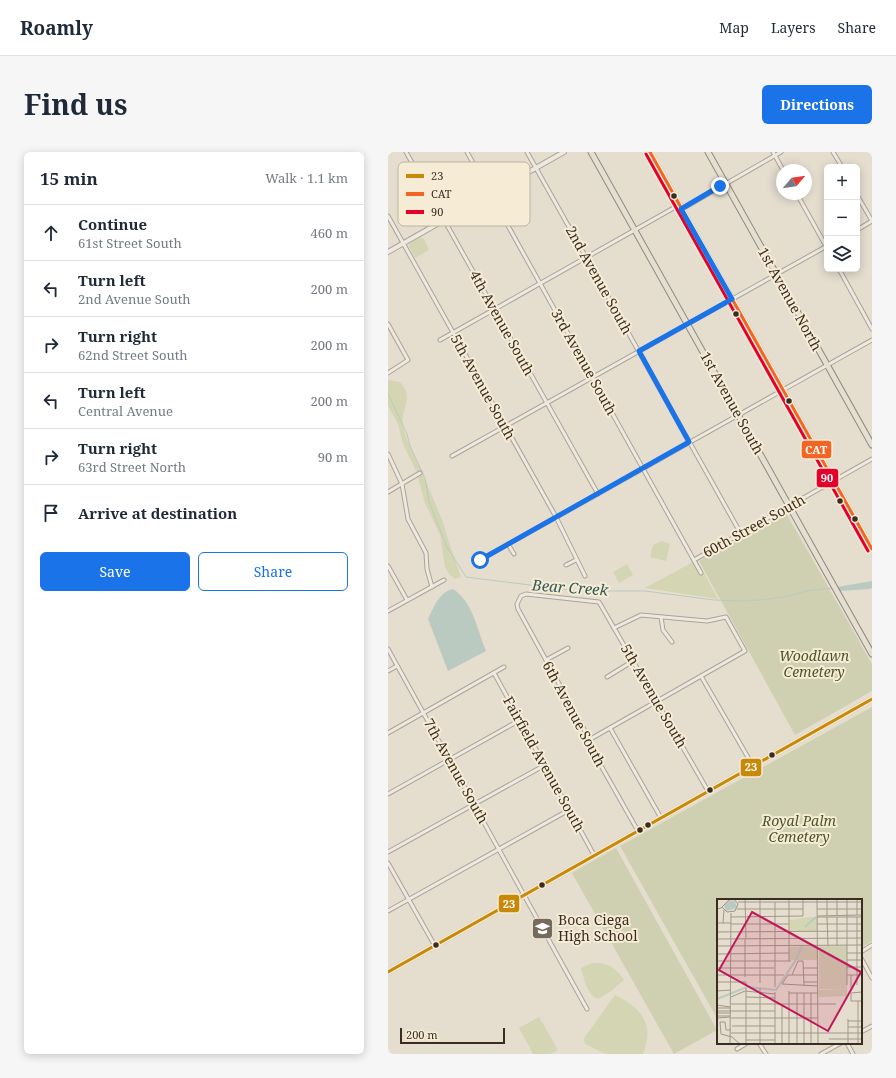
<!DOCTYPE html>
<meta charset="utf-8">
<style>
body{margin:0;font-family:"Noto Serif",serif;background:#f6f6f7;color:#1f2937}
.controls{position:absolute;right:12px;top:12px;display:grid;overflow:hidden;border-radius:6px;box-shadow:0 2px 10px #0003}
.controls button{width:36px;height:36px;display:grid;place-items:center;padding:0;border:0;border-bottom:1px solid #e0e1e3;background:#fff;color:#1f2937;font:20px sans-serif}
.compass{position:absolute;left:388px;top:12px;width:36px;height:36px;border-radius:50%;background:#fff;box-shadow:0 2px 10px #0003;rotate:61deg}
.scale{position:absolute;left:12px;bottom:10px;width:105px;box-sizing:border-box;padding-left:4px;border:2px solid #3a2c1f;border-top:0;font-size:11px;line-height:14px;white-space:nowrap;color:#3a2c1f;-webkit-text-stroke:3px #f6ecd6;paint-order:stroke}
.stop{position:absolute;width:12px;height:12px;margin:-9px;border:3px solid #1a73e8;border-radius:50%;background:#fff}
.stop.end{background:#1a73e8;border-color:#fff;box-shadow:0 1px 4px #0008}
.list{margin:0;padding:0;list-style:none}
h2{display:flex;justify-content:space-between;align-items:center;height:52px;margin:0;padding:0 16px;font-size:17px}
h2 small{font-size:13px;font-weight:400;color:#747a83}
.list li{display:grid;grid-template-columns:26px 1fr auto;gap:12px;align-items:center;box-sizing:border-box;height:56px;padding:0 16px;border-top:1px solid #e0e1e3}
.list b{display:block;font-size:15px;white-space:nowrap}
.list p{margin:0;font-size:13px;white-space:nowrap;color:#747a83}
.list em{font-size:13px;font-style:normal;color:#747a83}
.actions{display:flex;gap:8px;padding:12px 16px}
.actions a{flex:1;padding:9px 0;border:1px solid #1a73e8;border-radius:6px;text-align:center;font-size:14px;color:#1a73e8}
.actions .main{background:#1a73e8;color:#fff}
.icon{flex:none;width:22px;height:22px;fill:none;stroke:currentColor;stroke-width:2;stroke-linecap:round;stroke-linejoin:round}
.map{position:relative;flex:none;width:484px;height:902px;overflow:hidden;border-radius:6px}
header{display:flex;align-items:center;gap:24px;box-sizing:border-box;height:56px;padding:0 20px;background:#fff;border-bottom:1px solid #e0e1e3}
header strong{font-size:19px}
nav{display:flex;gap:22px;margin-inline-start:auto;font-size:14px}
.intro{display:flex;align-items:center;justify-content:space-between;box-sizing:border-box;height:96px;padding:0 24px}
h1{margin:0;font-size:28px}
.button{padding:10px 18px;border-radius:6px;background:#1a73e8;color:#fff;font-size:14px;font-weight:700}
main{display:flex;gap:24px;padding:0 24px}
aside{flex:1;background:#fff;border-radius:6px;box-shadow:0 2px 10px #0003}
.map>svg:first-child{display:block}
</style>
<header>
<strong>Roamly</strong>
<nav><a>Map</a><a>Layers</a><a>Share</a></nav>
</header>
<div class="intro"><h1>Find us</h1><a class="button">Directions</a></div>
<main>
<aside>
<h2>15 min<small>Walk · 1.1 km</small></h2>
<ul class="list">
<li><svg class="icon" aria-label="ahead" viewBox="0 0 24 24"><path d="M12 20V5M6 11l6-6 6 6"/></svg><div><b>Continue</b><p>61st Street South</p></div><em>460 m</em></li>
<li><svg class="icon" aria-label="left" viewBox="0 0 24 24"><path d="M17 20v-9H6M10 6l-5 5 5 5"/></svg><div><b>Turn left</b><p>2nd Avenue South</p></div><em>200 m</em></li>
<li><svg class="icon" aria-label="right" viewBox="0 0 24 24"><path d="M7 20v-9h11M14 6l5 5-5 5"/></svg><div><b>Turn right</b><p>62nd Street South</p></div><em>200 m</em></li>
<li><svg class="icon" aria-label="left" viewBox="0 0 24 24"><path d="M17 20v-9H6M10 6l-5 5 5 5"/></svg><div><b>Turn left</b><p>Central Avenue</p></div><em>200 m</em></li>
<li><svg class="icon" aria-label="right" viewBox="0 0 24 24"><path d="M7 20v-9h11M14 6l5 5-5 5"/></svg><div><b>Turn right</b><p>63rd Street North</p></div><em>90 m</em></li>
<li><svg class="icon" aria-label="arrive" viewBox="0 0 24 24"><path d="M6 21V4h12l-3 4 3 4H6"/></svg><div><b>Arrive at destination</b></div></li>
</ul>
<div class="actions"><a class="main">Save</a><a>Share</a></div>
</aside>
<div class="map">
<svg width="484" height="902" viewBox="0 0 484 902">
<rect width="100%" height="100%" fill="#e5decf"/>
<!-- green -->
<g fill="#d4d5b2">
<polygon points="32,85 36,87 41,98 27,106 21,94 22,91"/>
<path d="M0 228 12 230C27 246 13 256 15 271 16 287 28 305 34 320L29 321 15 292 10 272 0 254Z"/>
<polygon points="35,322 55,370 62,394 73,425 67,427 61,422 57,415 52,383 37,351 30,325"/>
<polygon points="273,389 282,392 278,409 262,405 265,393"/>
<polygon points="305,410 312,423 316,421 330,447 257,436"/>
<polygon points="239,412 245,423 231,431 225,420"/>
<path d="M204 811C219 810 228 815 236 828L223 839 210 847C199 843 196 826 193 816Z"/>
<path d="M227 843C254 856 267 873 255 902H218L197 892 196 886Z"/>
<polygon points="151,865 170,898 162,902 145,902 131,876"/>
</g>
<!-- cemetery -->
<g fill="#cfcfb1">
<polygon points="398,361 484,512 484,539 407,583 311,409"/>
<polygon points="484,555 484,789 473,796 473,748 330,748 330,868 232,694"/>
<polygon points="228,696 329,878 286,902 184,721"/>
</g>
<!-- water -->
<g fill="#bacac0">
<polygon points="484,429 484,436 481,437 452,439 449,435"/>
<path d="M65 437C85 450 89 477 98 499L60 519 40 467C46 455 51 440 65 437Z"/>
</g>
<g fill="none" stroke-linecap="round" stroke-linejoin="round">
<!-- stream -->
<polyline stroke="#bacac0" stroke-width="1" points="0,242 19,282 22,294 37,326 41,350 59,395 78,425 190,439 257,439 326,448 352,449 373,448 402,444 418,439 444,436"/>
<defs>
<g id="minor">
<polyline points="18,0 210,342"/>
<polyline points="79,0 313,421"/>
<polyline points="139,0 353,382"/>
<polyline points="385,0 395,18"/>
<polyline points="445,0 454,15"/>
<polyline points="409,42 439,96"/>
<polyline points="469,43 484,69"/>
<polyline points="294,57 393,0"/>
<polyline points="0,64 168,365 197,424"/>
<polyline points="469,78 484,69"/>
<polyline points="451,117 484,177"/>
<polyline points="0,172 20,208 0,221"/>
<polyline points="52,188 291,53"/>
<polyline points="0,302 14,332 20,367 38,401 39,417 44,435"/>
<polyline points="64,304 439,94"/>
<polyline points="0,340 32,321"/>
<polyline points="120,392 126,402"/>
<polyline points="92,408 484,188"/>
<polyline points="306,408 484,307"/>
<polyline points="178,413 188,408"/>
<polyline points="0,414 19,448"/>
<polyline points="0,459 56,428"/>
<polyline points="273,465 275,478 284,490"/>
<polyline points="0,497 199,857"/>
<polyline points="158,508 180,496"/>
<polyline points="0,519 9,514"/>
<polyline points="106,521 206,703"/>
<polyline points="313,524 365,614"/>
<polyline points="219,525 245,509"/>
<polyline points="222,576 273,666"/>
<polyline points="0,581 116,515"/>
<polyline points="199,589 357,499 338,465 319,469 253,463 226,476"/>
<polyline points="0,642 132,568"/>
<polyline points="250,679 199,589 198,581 130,457 129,452 133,444 138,442 211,450 320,639"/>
<polyline points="0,700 157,613"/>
<polyline points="0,711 47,794"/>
<polyline points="0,759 181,658"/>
<polyline points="473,800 484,793"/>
<polyline points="473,806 484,826"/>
<polyline points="473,880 484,874"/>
<polyline points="371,891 378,902"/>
<polyline points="459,891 465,902"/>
<polyline points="349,897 359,891"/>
<polyline points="433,902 453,891"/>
</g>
<g id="tertiary">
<polyline points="0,100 176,0"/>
<polyline points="0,820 484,547"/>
</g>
<polyline id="secondary" points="262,0 484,397"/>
<g id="primary">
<polyline points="203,0 484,502"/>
<polyline points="320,0 484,293"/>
</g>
</defs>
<!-- minor casing -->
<use href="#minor" stroke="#aba398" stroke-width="5"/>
<!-- tertiary casing -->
<use href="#tertiary" stroke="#aba398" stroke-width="6"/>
<!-- secondary casing -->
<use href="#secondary" stroke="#9a9388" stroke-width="6"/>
<!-- primary casing -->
<use href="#primary" stroke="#90897f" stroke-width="7"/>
<!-- minor -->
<use href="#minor" stroke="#eee9e0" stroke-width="3"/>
<!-- tertiary -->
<use href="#tertiary" stroke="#eee9e0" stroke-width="4"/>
<!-- secondary -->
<use href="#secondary" stroke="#eee9e0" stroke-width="4.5"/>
<!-- primary -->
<use href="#primary" stroke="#e5dfd2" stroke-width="5"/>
<defs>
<polyline id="bus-1" points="0,820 484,547"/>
<polyline id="bus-2" points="262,0 484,397"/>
<polyline id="bus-3" points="258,2 480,399"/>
</defs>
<!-- bus-1 casing -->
<use href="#bus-1" stroke="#f6ecd6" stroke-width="6"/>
<!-- bus-2 casing -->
<use href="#bus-2" stroke="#f6ecd6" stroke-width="6"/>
<!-- bus-3 casing -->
<use href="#bus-3" stroke="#f6ecd6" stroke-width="6"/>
<!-- bus-1 -->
<use href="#bus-1" stroke="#c88808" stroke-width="3"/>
<!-- bus-2 -->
<use href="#bus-2" stroke="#f26522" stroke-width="3"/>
<!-- bus-3 -->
<use href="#bus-3" stroke="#e4002b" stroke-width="3"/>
</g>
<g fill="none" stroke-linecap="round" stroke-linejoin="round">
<!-- route -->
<polyline stroke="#1a73e8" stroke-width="5" points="92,408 301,290 251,199 344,147 293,57 332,34"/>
</g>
<!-- icons -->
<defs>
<symbol id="school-square" viewBox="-11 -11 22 22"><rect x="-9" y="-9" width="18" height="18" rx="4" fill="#766a5d" stroke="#f6ecd6"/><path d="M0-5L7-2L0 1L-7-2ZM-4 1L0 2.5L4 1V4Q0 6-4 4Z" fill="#fff"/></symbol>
</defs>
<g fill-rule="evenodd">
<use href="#school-square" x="142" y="764" width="25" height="25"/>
</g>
<!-- markers -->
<g fill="#3a2c1f" stroke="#f6ecd6" stroke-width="1.5">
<circle cx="286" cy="44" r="3.5"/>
<circle cx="348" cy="162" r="3.5"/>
<circle cx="401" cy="249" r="3.5"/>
<circle cx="452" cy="349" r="3.5"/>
<circle cx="467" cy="367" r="3.5"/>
<circle cx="384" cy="603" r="3.5"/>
<circle cx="322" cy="638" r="3.5"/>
<circle cx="260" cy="673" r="3.5"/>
<circle cx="252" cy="678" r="3.5"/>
<circle cx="154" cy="733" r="3.5"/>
<circle cx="48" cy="793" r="3.5"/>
</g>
<g text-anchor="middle" stroke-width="4" stroke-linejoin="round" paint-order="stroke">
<!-- street labels -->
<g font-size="14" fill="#3a2c1f" stroke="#f6ecd6">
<text transform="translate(211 128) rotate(61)" y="5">2nd Avenue South</text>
<text transform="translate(402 147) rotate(61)" y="5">1st Avenue North</text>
<text transform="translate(114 171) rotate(61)" y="5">4th Avenue South</text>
<text transform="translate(196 210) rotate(61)" y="5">3rd Avenue South</text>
<text transform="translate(95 235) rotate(61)" y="5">5th Avenue South</text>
<text transform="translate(344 251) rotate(61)" y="5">1st Avenue South</text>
<text transform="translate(366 374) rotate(-29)" y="5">60th Street South</text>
<text transform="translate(266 544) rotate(60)" y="5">5th Avenue South</text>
<text transform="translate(186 562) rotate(62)" y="5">6th Avenue South</text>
<text transform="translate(156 612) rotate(61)" y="5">Fairfield Avenue South</text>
<text transform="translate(68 619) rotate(61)" y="5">7th Avenue South</text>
</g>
<!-- park labels -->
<g font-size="14" font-style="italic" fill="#4b5626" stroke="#f6ecd6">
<text x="426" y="509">Woodlawn<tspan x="426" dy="16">Cemetery</tspan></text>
<text x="411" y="674">Royal Palm<tspan x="411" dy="16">Cemetery</tspan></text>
</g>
<!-- poi labels -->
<g font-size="14" fill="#3a2c1f" stroke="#f6ecd6" text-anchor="start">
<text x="170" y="773">Boca Ciega<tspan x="170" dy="16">High School</tspan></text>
</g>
<!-- water labels -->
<g font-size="15" font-style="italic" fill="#2f5a56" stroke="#f6ecd6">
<text transform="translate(182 436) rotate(4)" y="5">Bear Creek</text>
</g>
</g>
<!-- overview -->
<g transform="translate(329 747)">
<rect width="145" height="145" fill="#e5decf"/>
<path d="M93 18H100V32H72V21Z" fill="#d4d5b2"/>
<path d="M100 47V61H72V48ZM102 47H130V90H102ZM130 90V97L102 98 101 91Z" fill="#cfcfb1"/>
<path d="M13 1 18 2 20 9 9 12 7 6Z" fill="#bacac0"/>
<path fill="none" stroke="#bacac0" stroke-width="2" d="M88 28 99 18M0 100 30 88 59 91 80 59 85 47"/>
<path fill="none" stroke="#a19789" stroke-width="1" d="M28 0 29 39M43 0V84M72 0V62M100 0 101 145M110 0V17M120 0V17M130 0V86M140 0V16M21 3H145M5 8 10 13 18 12 21 5 17 0M0 10 4 9 13 0M20 10H86M100 10H145M100 17 145 16M14 18 86 17V0M100 18H145M110 18 111 47M120 18V47M140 18V86M0 24H14M6 24 7 11M14 25H72M100 25H145M0 33 145 32M0 40 145 39M28 40V78M0 47 145 46M130 54H145M0 55 72 54M130 61H145M0 62H74M130 68H145M0 69H57M86 69H101M0 76H67M75 76 81 62H86L87 87M101 76H71L65 85 101 87M130 76H145M0 83H29V87M87 83H101M58 88V3M43 89V145M134 89V76M0 92 14 91M72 92V145M58 93V145M145 93 134 94V102H145M72 94H101M80 94V145M87 94V145M94 94V145M14 98 28 92 58 95M29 98 58 99M14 105H119M65 105V145M0 106 13 108M0 109H13M0 112H14M14 112H58M0 114H14M0 117H13M0 119 13 118M14 119H101M131 122H145M15 127H58M131 128H145M14 131H9L8 123H3L4 135 15 138 23 145M14 134H145M112 140H145M29 141H58M0 145H18M13 145 14 14M29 145V89M131 145V120M141 145V102"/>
<path fill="#c2185b" fill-opacity="0.15" stroke="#c2185b" stroke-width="2" d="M35 13 144 73 111 132 2 71Z"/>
<rect width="145" height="145" fill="none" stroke="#3a2c1f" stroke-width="2"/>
</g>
<!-- legend -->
<rect x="10" y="10" width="132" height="64" rx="6" fill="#f6ecd6" stroke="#beb29f" stroke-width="1"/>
<rect x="18" y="22" width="18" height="4" fill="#c88808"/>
<rect x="18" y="40" width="18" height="4" fill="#f26522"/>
<rect x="18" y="58" width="18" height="4" fill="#e4002b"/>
<g font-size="11" fill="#3a2c1f">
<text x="43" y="28">23</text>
<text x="43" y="46">CAT</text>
<text x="43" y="64">90</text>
</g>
<g stroke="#f6ecd6" stroke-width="1.5">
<rect x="413" y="288" width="31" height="19" rx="4" fill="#f26522"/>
<rect x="428" y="316" width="23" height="20" rx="4" fill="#e4002b"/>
<rect x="352" y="606" width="22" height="19" rx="4" fill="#c88808"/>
<rect x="110" y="742" width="22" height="19" rx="4" fill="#c88808"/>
</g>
<g font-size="11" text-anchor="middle" font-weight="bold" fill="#fff">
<text x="428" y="302">CAT</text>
<text x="439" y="330">90</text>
<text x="363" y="619">23</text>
<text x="121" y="756">23</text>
</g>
</svg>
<div class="controls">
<button>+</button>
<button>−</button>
<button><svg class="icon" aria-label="layers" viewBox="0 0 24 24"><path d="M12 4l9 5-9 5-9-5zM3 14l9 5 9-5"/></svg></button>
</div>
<svg class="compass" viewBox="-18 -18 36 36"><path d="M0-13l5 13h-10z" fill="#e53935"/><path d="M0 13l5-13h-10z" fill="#747a83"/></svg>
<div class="scale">200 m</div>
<div class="stop" style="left:92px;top:408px"></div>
<div class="stop end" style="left:332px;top:34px"></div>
</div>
</main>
